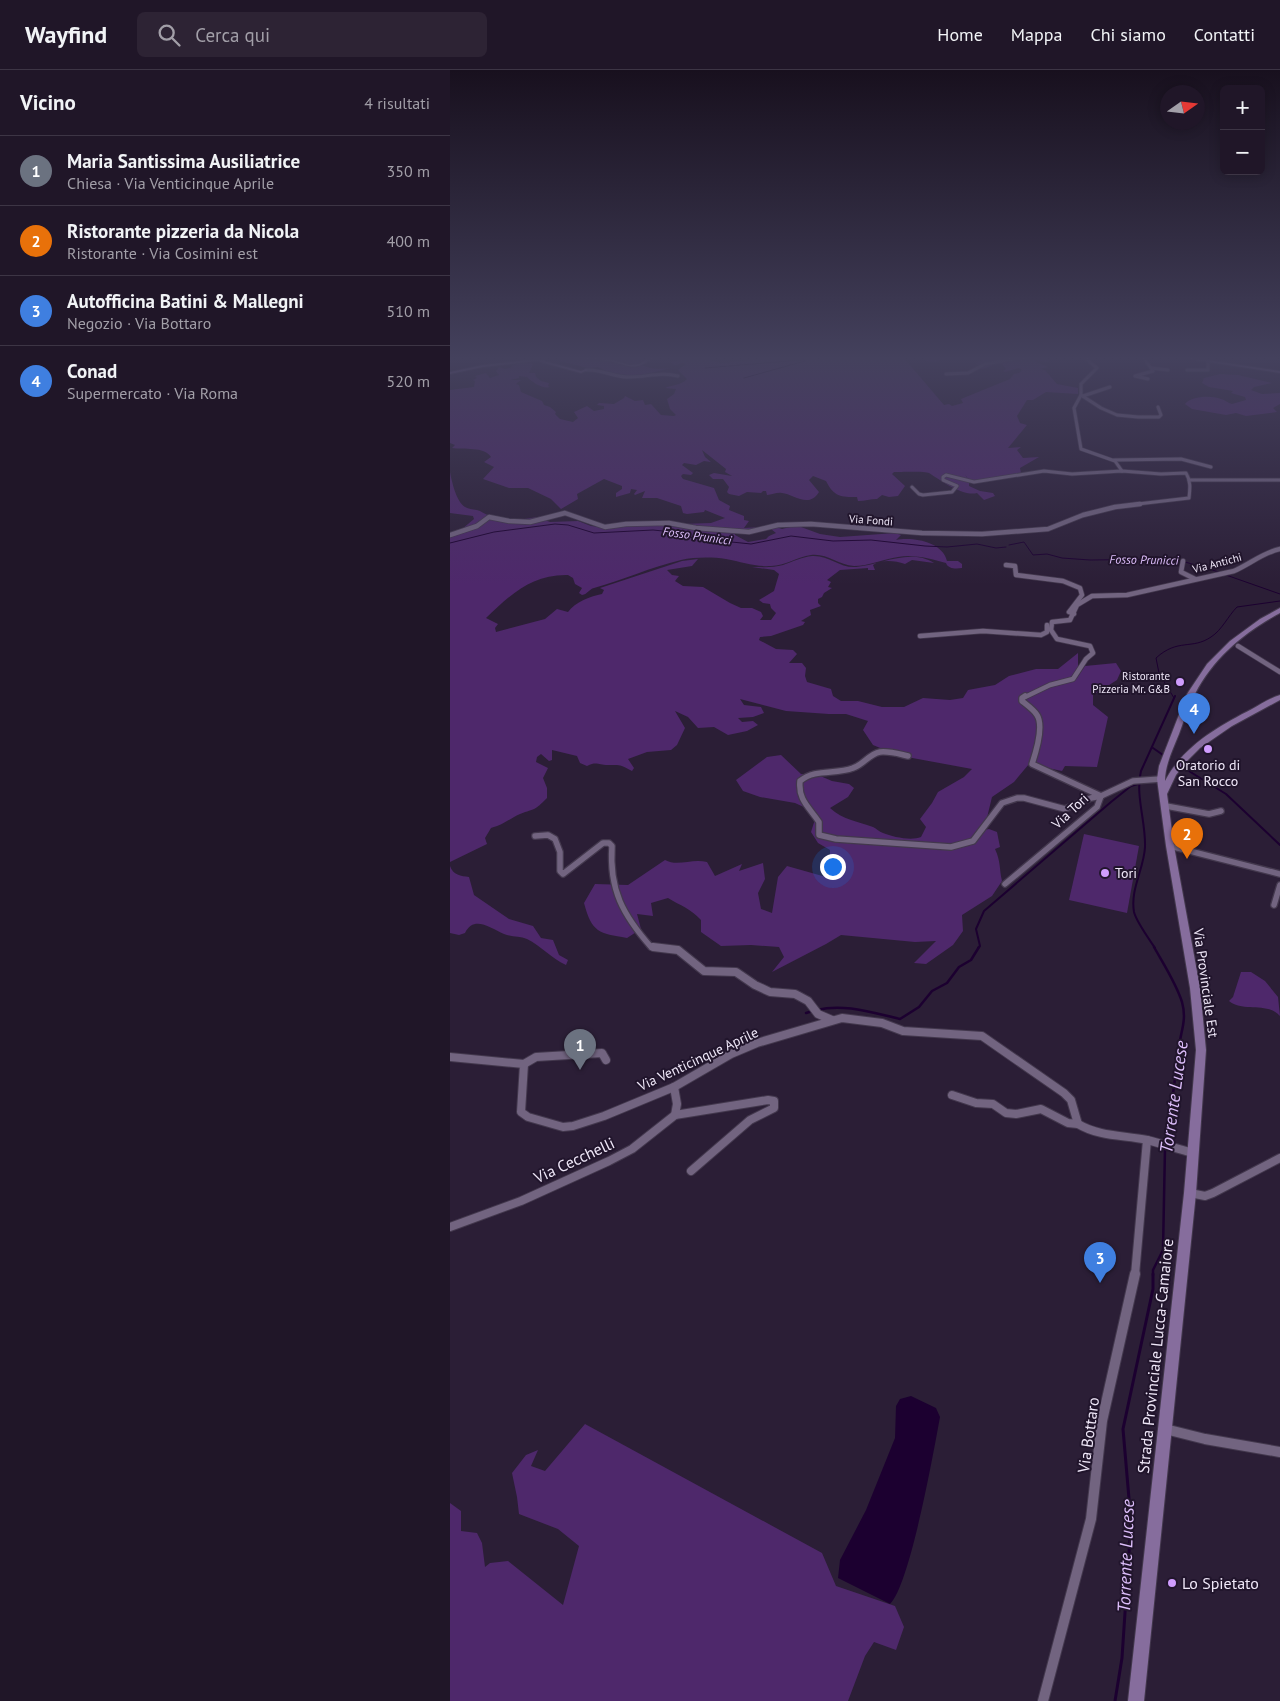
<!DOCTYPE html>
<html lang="it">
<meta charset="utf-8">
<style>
body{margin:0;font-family:"PT Sans",sans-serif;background:#2d2334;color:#f1f3f6}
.controls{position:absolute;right:15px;top:15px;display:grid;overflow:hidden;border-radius:8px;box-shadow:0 2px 12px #0003}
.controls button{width:45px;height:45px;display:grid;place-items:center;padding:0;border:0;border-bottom:1px solid #3d3545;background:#201628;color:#f1f3f6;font:25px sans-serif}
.compass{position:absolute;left:710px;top:15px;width:45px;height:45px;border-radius:50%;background:#201628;box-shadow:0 2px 12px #0003;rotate:76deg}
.you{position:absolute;left:382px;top:796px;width:18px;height:18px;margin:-12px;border:4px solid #fff;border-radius:50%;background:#1a73e8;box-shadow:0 0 0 8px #1a73e833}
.badge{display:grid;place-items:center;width:32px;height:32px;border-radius:50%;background:#d09dfe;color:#fff;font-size:16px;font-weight:700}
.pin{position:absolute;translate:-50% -41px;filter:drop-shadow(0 1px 2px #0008)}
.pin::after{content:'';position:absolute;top:26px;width:18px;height:15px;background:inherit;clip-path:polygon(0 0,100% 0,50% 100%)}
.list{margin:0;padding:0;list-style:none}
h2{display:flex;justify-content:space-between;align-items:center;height:65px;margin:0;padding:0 20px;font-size:21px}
h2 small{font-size:16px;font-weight:400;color:#a29fa8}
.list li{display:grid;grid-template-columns:32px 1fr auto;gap:15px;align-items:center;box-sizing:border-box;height:70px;padding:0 20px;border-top:1px solid #3d3545}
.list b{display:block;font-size:19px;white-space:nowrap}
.list p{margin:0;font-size:16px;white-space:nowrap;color:#a29fa8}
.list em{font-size:16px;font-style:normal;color:#a29fa8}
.icon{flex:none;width:28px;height:28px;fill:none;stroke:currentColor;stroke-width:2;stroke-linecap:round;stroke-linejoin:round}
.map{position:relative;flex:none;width:830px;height:1631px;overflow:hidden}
header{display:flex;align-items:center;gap:30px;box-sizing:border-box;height:70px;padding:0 25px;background:#201628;border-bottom:1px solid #3d3545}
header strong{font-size:24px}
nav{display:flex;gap:28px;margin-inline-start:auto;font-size:18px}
.search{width:350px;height:45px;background:#2d2334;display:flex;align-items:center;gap:12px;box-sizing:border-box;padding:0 18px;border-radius:8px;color:#a29fa8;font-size:19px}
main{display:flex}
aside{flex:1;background:#201628}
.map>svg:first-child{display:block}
</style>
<header>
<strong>Wayfind</strong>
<div class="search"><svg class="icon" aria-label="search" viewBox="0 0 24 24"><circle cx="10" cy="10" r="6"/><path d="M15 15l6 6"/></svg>Cerca qui</div>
<nav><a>Home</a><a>Mappa</a><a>Chi siamo</a><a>Contatti</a></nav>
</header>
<main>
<aside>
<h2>Vicino<small>4 risultati</small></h2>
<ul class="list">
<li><span class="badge" style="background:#6b7280">1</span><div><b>Maria Santissima Ausiliatrice</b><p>Chiesa · Via Venticinque Aprile</p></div><em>350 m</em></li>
<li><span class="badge" style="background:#e8710a">2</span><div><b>Ristorante pizzeria da Nicola</b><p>Ristorante · Via Cosimini est</p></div><em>400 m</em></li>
<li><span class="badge" style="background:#3f7fe0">3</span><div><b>Autofficina Batini &amp; Mallegni</b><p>Negozio · Via Bottaro</p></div><em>510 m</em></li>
<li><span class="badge" style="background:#3f7fe0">4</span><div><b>Conad</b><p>Supermercato · Via Roma</p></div><em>520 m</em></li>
</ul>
</aside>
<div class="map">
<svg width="830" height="1631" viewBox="0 0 830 1631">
<rect width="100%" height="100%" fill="#2b1e36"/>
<!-- green -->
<g fill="#4e286b">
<path d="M114 287H191L194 291 190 294C200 300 210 299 220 298L190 306 176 305 158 302 148 297 138 298 110 291Z"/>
<path d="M223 287 260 288 262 291 271 293 324 288 453 287 494 335 499 334 502 336 513 333 511 329 560 309 564 304 569 303 572 300 569 298 555 302 553 301 556 299 552 294 543 293 542 296 532 299 526 293 533 290 532 289 491 290 486 292 476 291 475 287H595L599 290 598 292 585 290 586 292 598 297 590 299 595 300 607 314 628 318V324L596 322 583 330H577L567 346 570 353 577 355 558 378 571 377 567 380 573 388 589 387 570 398 571 403 527 412 518 409 515 404 519 412V416L530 421 543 423 545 426 534 430 527 423C513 427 490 410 479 403 476 401 449 402 444 402L442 404 455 416 448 426 439 427 432 425 427 429C420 429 415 431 408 431L407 427C391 427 384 427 376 411L363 406 359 410 369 422C359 439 343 424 332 423 327 422 322 425 317 425L316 421H313L311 423 297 422 289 426 279 424 277 422 279 417 273 409H263L259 405 264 403 282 406 275 402 276 399 252 380 255 387 261 392 254 391 246 395 234 393 232 395 243 403 241 405 233 404 231 406 233 409 264 418 269 430 280 436 279 440 294 446V450L299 451 294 458 313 457 315 459 284 462 285 465 298 472 316 469 319 466 326 463 321 459 326 457 332 459 344 456 351 457 370 464 390 467 445 463 451 465 446 470C462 467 492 471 497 491H508L512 494V498C506 499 498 499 496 493 480 489 465 484 448 487 434 489 418 496 404 496 388 495 377 483 361 485 347 487 335 496 321 496 305 497 292 492 276 489 262 487 245 487 231 490 201 497 173 510 144 518 139 519 138 524 132 525L129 523 132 518 125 514 123 508 118 505C82 504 60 525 36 548L48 554 45 558 46 562 95 549 107 539 118 542C125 532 141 526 152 524L154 520 150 518 232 491 248 489 242 496 217 500 222 505 229 506 225 511 233 516 253 517 280 533 291 538H302L311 542 313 546 310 550H321L326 543 321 538 320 534 313 533 309 530 324 521 329 504 324 500 302 497C312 497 323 498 333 495 342 492 352 487 362 486 379 485 389 498 406 497 432 495 459 478 484 493L462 490 455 494C445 491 433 489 423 495L425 500H418V498L390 500 377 510 381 512 378 517 382 518 374 523 372 527 368 529V533L371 536 360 540 361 545 351 551 355 552 353 555 321 566 310 567 309 570 326 579 343 580 347 584 339 593H352L356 598 355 606 357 612 381 619 383 626 391 631H408L432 637H454L473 628 500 630 513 628 518 620 545 615 559 606 586 599H608L628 583V598L623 606 627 608 635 596 666 593 671 601 667 610 643 625V635L658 647 647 697 615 696 612 701 579 694 564 712 542 727 534 760 539 759 547 762 550 777 545 779C551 792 549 798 552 811L542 826 512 845 513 861 503 875 476 894 464 893 486 871 465 872 391 865 376 874 322 902 334 887 329 877 301 875 271 876 251 862V850C240 838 231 836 218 828L201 833 203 846 187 844 191 859 177 868C149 863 142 863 134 833L145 814 178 815 215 790C228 797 242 788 257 792L265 806 292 794 289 801 313 793 315 809 308 823 311 839 322 843 328 807 337 796 376 807 380 801V780L368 773 361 762 367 743 345 733 310 727 293 721 286 710 317 687 331 685 351 704 368 705 382 711 399 714 404 718 398 727 380 738C393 750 407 751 423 757 426 758 429 762 433 763 443 767 461 771 471 767L476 757 470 749 482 733 488 722 514 707 522 699 457 687 435 680 423 675 413 660 418 651 396 644H379L336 641 290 629 294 635 311 637 314 643 303 647 288 648 292 652 303 651 308 655 297 661 278 665 264 657 248 658 238 647 225 641 235 658 227 675 221 680 197 682 178 689 184 698 182 701C169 694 171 695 158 695 148 695 147 691 137 696L130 693 127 686 102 680V690L99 691 91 684 87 687 86 692 98 698 93 708 97 718V728C84 741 86 738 70 744 59 749 53 755 41 758L35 768 37 774 0 792V464L12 459 24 449 23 446 0 443V402C2 412 6 431 15 437 20 440 25 439 30 441 47 450 47 451 67 453L68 450 94 446 92 449 100 452 128 451 141 456 159 458 173 456 261 453 275 448 255 440 254 442 237 444 233 443 231 436 207 428H192L195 421 185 425 184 424 187 420 181 419 180 423 166 427V423L172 419V416L154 409 127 424 128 429 111 439 101 429 78 418H59L33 409 44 397 34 392 41 387C34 376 14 380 2 378L5 375 0 373V320L24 317 25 311 23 310 27 308 25 306 36 303 40 308 49 305 46 301 49 297 55 299 63 297 61 296 66 294 67 290 74 289 76 290 70 293 77 292 83 294 79 303H85L86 307 91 311 99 313 98 316 100 317C93 319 83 313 77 307L69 306V308L60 310H71L66 314 69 315 71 322 92 331 94 335 100 337 106 342 105 344 110 349 123 352 128 348 124 342 137 336 144 341 154 339V336L147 335 149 333 164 334 174 328 175 326 185 331 193 330 195 335 201 334 211 345 224 346 226 345 220 339 217 329 224 324 226 319 215 318C221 315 232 315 237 309L228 300 236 294 233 293 225 295 220 292 228 291Z"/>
<path d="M770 304 788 305 822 313 804 317 801 320 812 324 830 323V334L823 338 827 342 796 346 786 343 776 345 742 339 735 334C741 326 761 325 771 329 775 330 778 333 782 334L796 330 795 327 781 323 783 321 759 317 752 313 754 308Z"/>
<polygon points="634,764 689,776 677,843 619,830"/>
<path d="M0 796C3 805 11 806 19 807L24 825 59 849 83 856 91 868 103 870 109 885 118 890 116 895C101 888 91 876 77 869 70 866 62 867 54 864 40 858 24 845 15 863L9 865 0 863Z"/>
<path d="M791 902H801L815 911 828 927 830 946C816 931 794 943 779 931L783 927Z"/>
<polygon points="135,1354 372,1483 386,1516 445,1536 454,1557 446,1580 424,1572 415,1586 398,1631 0,1631 0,1433 11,1441 11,1461 27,1463 32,1473 35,1497 40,1493 58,1491 113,1535 129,1476 108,1459 69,1444 67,1427 62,1403 76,1385 88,1380 81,1396 95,1401"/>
</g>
<!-- water -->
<path fill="#1c0030" d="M461 1326 486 1338 490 1347C484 1380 460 1515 440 1534L388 1508 390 1490 416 1440 445 1368 446 1336 450 1329Z"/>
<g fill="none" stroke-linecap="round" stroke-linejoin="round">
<!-- stream-far3 -->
<g stroke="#1c0030" stroke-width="1">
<polyline points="255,298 386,287"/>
<polyline points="294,308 355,291"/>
<polyline points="0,473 44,462 105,454 118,455 144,463 203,460 232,463 243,468 301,474 341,466 383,471 421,470 475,476 497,477 527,474 546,478 556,477"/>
<polyline points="559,475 574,472 583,485 597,484 612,488 640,490 725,489 769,502"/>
<polyline points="776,505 830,524"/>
<path d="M724 628 709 603 706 588C728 568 742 580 761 567 772 560 778 546 787 537L830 531"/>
</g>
<!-- stream-far2 -->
<g stroke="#1c0030" stroke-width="2">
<polyline points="703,678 713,685"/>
<polyline points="734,698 776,724 830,775"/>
<polyline points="528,878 530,876 526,859 534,841 661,732 681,716 688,714"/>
<path d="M705 878C699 869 686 851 684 842 680 819 694 799 695 777 696 752 685 725 691 701L725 626"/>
</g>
<!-- stream-far1 -->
<g stroke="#1c0030" stroke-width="2.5">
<path d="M704 877C714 895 726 913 732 932 737 950 731 960 729 977 725 1009 721 1041 716 1073"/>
<path d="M367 940C394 933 423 943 450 949L469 937 482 921 497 913 509 897 521 890 529 877"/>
<polyline points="356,943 363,941"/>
<polyline points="703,1205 703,1200 713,1180 715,1078"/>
</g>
<!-- stream -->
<polyline stroke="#1c0030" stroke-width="3" points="665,1631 672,1588 681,1452 673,1359 703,1219 703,1204"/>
<defs>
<g id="street-far4">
<polyline points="634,287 647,298 631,314 631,325 624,338 631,379 665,391 672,401"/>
<polyline points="693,287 703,301 685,306 698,309"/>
<polyline points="92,290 96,287"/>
<polyline points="701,298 718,300"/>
<path d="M136 300C150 299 162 306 176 307 194 308 210 301 228 306"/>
<polyline points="737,300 758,300 758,292"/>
<polyline points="496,304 518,303 535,294 574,287"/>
<polyline points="631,325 651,338 667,345 688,347 709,347 711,345 708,337"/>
<polyline points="633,326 660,317"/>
<polyline points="664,390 731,389 761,397"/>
<polyline points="739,410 830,410"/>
<path d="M462 417 469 424 473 425 502 422 507 416 493 410V407L496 405 524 412 594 401 622 404 672 401 711 404 736 403C741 411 740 419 739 428L679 435"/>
</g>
<g id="street-far3">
<polyline points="0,465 27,456 39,447 59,451 80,452 115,443 155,457 176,454 219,453 246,458 299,462 328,455 361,454 472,463 532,464 598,459 633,445 665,437 690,434"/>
<polyline points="733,491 731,502 745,509"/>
<polyline points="556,495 565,496 566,505 613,511 630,518 632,525 619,542 624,544"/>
<polyline points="470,566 533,561 591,565 597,562 597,555"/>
<polyline points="788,576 830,602"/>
<path d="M573 628 600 615 623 609 636 589 643 583 640 576 607 569 601 560 602 552 620 550 627 535 642 526 677 525 784 501C800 494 814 482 830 479"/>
</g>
<g id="street-far2">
<path d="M575 626 572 628V631C577 635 584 640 587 645 594 656 586 682 582 694L651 726"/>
<path d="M458 686C449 684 440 681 430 682 419 684 413 695 403 698 385 705 366 698 350 711 348 730 359 737 369 752V765L386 769 501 777 523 771 552 733 567 728H574L615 739 641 728 651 726 683 711 711 709"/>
<polyline points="716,736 759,744 771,741"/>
<path d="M85 766 98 765 105 769 110 782V801L113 804 153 773H159L162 776C159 820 173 845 201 877L214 878"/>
<polyline points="720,776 830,804"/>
<polyline points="555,814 647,737 651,726"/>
<polyline points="824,835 830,815"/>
</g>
<g id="street-far1">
<polyline points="203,877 228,880 254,901 286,902 305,915 320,922 345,924 358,931 368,944 382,950"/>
<path d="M0 987 74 994 71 1042 78 1047 113 1057 123 1056 154 1046 224 1017 281 984 307 973 392 948 432 953 453 961 532 966 614 1023 621 1030 628 1054C650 1067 674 1065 697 1070 713 1074 728 1079 743 1083"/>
<polyline points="74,994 86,987 152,983 156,990"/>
<polyline points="502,1025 526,1033 543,1034 556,1043 566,1044 591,1039 618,1053 628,1054"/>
<polyline points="225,1045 318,1030 324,1031 324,1038 300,1050 241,1101"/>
<polyline points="740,1123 755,1126 763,1123 830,1088"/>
<polyline points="0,1157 71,1131 159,1091 182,1079 225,1045 227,1034 224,1017"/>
<polyline points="685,1205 697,1070"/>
</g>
<g id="street">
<polyline points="715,1359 755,1369 830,1382"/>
<polyline points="593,1631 641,1449 652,1351 685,1204"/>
</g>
<g id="secondary">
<path d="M130 287 160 289 179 295 189 294 199 287H204C184 303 180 295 158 291 149 289 138 290 130 287Z"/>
<polygon points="726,287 737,287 830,301 830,303"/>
<polygon points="87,289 131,301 136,299 138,300 131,303 87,291 33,297 0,304 0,302 33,295"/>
<path d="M830 538V543C795 562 763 588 745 624 738 636 734 651 729 664 723 679 715 695 715 711 733 676 769 656 802 639 811 634 820 628 830 625V630L782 656 750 678 737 691 726 705 717 724 724 776 750 918 756 980 746 1123 694 1631H678L734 1123 746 980 740 918 716 776 707 709 709 696 737 624 757 594 780 571 810 549Z"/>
</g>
</defs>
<!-- street-far4 casing -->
<use href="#street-far4" stroke="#43384d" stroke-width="4.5"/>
<!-- street-far3 casing -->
<use href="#street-far3" stroke="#43384d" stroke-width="6"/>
<!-- street-far2 casing -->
<use href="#street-far2" stroke="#43384d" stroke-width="8"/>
<!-- street-far1 casing -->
<use href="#street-far1" stroke="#43384d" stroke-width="10"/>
<!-- street casing -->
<use href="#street" stroke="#43384d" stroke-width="12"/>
<!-- secondary casing -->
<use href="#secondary" stroke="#43384d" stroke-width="2"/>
<!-- street-far4 -->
<use href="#street-far4" stroke="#726480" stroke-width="3"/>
<!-- street-far3 -->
<use href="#street-far3" stroke="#726480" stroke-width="4.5"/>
<!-- street-far2 -->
<use href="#street-far2" stroke="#726480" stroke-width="5.5"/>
<!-- street-far1 -->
<use href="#street-far1" stroke="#726480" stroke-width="8"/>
<!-- street -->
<use href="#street" stroke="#726480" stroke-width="10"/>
<!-- secondary -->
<use href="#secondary" fill="#866d9d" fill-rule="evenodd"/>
</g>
<!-- sky -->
<linearGradient id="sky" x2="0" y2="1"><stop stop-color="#18101e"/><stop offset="0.56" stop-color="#44415d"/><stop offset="1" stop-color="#44415d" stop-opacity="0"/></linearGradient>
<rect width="830" height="515" fill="url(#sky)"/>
<!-- markers -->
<g fill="#d09dfe" stroke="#21152c" stroke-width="2">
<circle cx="730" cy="612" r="5"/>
<circle cx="758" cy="679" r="5"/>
<circle cx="655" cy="803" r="5"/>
<circle cx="722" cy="1513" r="5"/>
</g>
<g text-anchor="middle" stroke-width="4" stroke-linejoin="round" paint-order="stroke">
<!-- far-street labels -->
<g font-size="11" fill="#efe7f8" stroke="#21152c">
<text transform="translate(421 450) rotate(4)" y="4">Via Fondi</text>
<text transform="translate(767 493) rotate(-15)" y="4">Via Antichi</text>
</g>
<!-- far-poi labels -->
<g font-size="11" fill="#efe7f8" stroke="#21152c" text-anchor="end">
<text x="720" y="610">Ristorante<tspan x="720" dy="13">Pizzeria Mr. G&amp;B</tspan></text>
</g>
<!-- far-water labels -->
<g font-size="12" font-style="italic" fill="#ddbefb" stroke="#21152c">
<text transform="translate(247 466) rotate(8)" y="4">Fosso Prunicci</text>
<text transform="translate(694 490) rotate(1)" y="4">Fosso Prunicci</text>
</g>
<!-- poi labels -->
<g font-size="14" fill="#efe7f8" stroke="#21152c">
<text x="758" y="700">Oratorio di<tspan x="758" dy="16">San Rocco</tspan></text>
<text x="665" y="808" text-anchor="start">Tori</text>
</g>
<!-- street labels -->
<g font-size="14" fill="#efe7f8" stroke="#21152c">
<text transform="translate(620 741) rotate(-43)" y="5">Via Tori</text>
<text transform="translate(756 913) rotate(82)" y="5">Via Provinciale Est</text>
<text transform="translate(248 989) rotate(-25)" y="5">Via Venticinque Aprile</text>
</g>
<!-- near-street labels -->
<g font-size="16" fill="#efe7f8" stroke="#21152c">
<text transform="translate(124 1090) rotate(-25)" y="6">Via Cecchelli</text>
<text transform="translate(705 1286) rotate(-84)" y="6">Strada Provinciale Lucca-Camaiore</text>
<text transform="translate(638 1365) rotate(-82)" y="6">Via Bottaro</text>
</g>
<!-- near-poi labels -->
<g font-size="16" fill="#efe7f8" stroke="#21152c" text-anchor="start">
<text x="732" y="1519">Lo Spietato</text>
</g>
<!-- near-water labels -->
<g font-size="18" font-style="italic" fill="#ddbefb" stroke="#21152c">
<text transform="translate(724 1027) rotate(-82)" y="6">Torrente Lucese</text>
<text transform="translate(676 1486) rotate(-88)" y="6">Torrente Lucese</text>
</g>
</g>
</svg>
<div class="controls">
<button>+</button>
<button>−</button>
</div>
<svg class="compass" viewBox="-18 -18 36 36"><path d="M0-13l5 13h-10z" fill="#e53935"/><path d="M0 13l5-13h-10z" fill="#a29fa8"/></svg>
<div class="you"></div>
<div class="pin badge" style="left:130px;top:1000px;background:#6b7280">1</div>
<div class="pin badge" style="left:737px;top:789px;background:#e8710a">2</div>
<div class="pin badge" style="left:650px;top:1213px;background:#3f7fe0">3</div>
<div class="pin badge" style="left:744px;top:664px;background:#3f7fe0">4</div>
</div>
</main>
